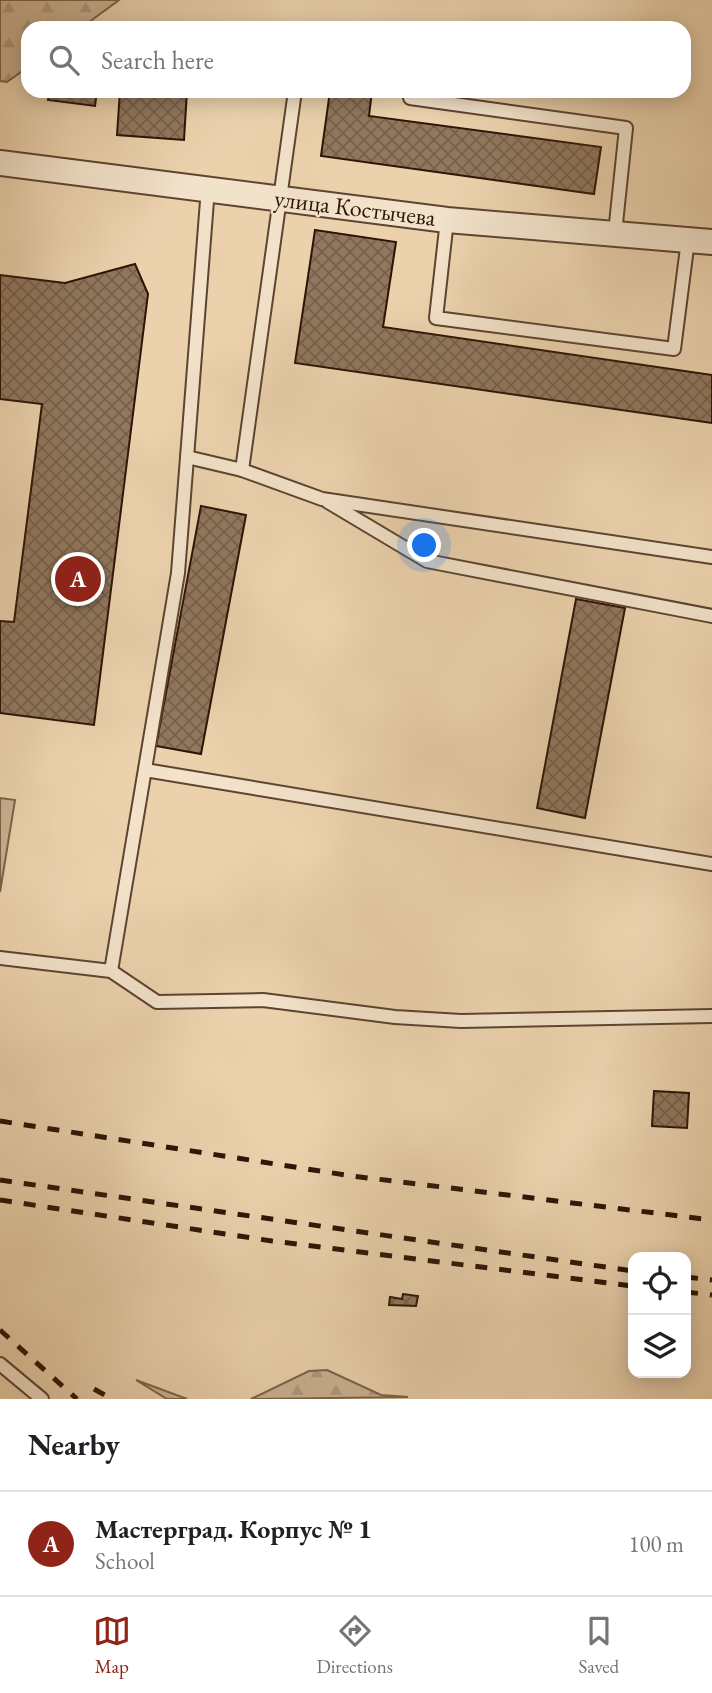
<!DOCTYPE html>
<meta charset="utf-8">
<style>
body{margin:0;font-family:"EB Garamond",serif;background:#f6f6f6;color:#202124}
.controls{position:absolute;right:21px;bottom:21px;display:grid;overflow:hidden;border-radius:14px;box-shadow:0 4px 18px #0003}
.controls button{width:63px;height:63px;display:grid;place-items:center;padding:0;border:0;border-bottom:2px solid #e0e0e0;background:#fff;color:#202124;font:35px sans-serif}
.you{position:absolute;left:425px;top:546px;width:24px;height:24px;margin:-18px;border:5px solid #fff;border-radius:50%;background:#1a73e8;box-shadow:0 0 0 10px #1a73e833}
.badge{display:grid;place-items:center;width:46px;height:46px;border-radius:50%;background:#8f2418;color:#fff;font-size:23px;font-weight:700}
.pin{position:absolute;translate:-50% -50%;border:4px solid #fff;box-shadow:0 2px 7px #0006}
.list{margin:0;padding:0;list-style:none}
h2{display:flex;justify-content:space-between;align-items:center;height:91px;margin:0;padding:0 28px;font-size:30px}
h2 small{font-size:23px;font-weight:400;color:#757577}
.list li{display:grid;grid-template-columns:46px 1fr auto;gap:21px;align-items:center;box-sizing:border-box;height:105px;padding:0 28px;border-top:2px solid #e0e0e0}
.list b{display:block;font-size:26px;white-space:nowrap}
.list p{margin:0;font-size:23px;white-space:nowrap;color:#757577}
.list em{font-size:23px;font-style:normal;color:#757577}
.icon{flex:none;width:38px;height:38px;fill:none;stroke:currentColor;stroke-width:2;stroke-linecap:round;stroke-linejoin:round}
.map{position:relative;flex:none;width:712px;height:1399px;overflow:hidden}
.search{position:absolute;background:#fff;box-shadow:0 4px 18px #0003;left:21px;right:21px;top:21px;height:77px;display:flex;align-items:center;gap:18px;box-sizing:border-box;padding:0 24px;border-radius:21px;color:#757577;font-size:26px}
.sheet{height:196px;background:#fff}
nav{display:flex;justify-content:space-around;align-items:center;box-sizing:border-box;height:98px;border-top:2px solid #e0e0e0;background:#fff;font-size:19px;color:#757577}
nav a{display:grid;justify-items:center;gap:4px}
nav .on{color:#8f2418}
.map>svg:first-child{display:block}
</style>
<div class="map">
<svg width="712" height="1399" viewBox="0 0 712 1399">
<defs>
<pattern id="forest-firs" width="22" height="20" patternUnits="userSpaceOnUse" patternTransform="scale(1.75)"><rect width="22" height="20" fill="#cbb291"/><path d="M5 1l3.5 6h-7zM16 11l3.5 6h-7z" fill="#af987c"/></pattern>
<pattern id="building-cross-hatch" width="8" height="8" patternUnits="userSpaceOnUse" patternTransform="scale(1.75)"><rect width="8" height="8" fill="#90775d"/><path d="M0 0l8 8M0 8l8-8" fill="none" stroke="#76604b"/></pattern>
</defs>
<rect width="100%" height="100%" fill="#ebd2ad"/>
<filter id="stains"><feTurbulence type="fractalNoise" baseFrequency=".00286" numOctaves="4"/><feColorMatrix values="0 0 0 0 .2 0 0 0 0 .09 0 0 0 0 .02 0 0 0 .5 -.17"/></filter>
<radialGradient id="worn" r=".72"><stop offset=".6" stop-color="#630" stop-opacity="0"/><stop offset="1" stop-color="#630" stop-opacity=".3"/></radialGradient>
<!-- forest -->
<g fill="url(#forest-firs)" stroke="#7c634c" stroke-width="2">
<polygon points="0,0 119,0 81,28 28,28 28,67 7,82 0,81"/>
<polygon points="327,1370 381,1395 408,1397 251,1399 309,1371"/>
<polygon points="136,1380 187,1399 167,1399"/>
</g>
<!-- pitch -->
<polygon fill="#cbb291" stroke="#7c634c" stroke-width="2" points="0,798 15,800 0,892"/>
<!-- building -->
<g fill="url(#building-cross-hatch)" stroke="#2e1406" stroke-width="2">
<polygon points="50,91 97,91 95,106 48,100"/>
<polygon points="120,91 187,91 184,140 117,135"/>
<polygon points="330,91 372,91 369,116 601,147 594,194 321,156"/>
<polygon points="315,230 396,242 383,327 712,375 712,423 295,363"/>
<polygon points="135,264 148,294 94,725 0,713 0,621 14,622 42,404 0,399 0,275 65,283"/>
<polygon points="201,506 246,515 201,754 156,746"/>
<polygon points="576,599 625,608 585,818 537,808"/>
<polygon points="654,1091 689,1093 687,1128 652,1126"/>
<polygon points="403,1294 418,1296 416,1306 389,1305 390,1297 402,1299"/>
</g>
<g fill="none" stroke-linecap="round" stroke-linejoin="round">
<defs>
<g id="service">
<polyline points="295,91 242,470 322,499 712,557"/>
<polyline points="411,91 410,98 626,128 615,233"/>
<polyline points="447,220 436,318 674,349 688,240"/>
<polyline points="187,457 242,470"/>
<polyline points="328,502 427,561 712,616"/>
<polyline points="145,770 712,864"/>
<polyline points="0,958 111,971 157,1002 263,1000 395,1017 461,1021 712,1016"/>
<polyline points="111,971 178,573 208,188"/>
<polyline points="0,1364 42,1399"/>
</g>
<polyline id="minor" points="0,163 447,220 712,242"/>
</defs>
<!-- service casing -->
<use href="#service" stroke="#5d4430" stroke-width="16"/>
<!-- minor casing -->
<use href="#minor" stroke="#5d4430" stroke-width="28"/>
<!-- service -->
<use href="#service" stroke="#f2e2ca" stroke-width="12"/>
<!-- minor -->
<use href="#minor" stroke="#f2e2ca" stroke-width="24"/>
<!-- rail -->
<g stroke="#2e1406" stroke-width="5" stroke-dasharray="12 12" stroke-linecap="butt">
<polyline points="0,1121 352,1176 712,1220"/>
<polyline points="0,1180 633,1271"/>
<polyline points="0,1200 272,1241 633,1286"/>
<polyline points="686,1277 712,1280"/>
<polyline points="686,1292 712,1295"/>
<polyline points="0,1330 77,1399"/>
<polyline points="94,1389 112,1399"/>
</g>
</g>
<g text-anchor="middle" stroke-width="5" stroke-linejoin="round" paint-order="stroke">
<!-- street labels -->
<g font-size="24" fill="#2e1406" stroke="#f2e2ca">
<text transform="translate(355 208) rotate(7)" y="8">улица Костычева</text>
</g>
</g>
<rect width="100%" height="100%" filter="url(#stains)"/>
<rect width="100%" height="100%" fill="url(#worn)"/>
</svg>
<div class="controls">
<button><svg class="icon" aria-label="locate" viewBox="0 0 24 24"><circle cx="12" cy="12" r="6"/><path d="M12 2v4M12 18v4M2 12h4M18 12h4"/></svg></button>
<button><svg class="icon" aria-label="layers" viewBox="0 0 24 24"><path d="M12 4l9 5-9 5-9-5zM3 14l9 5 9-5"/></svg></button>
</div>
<div class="you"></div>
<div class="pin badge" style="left:78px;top:579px">A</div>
<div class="search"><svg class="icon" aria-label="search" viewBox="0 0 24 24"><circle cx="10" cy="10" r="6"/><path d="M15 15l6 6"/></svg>Search here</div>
</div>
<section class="sheet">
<h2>Nearby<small></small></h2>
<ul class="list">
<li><span class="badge">A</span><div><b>Мастерград. Корпус № 1</b><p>School</p></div><em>100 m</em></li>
</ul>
</section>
<nav>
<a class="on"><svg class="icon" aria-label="map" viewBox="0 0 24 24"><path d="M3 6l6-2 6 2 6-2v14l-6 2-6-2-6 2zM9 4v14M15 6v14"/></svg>Map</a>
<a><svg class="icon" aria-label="directions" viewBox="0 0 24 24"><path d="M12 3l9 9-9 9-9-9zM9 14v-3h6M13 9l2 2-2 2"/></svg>Directions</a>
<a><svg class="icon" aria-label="saved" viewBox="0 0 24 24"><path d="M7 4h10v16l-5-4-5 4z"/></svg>Saved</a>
</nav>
